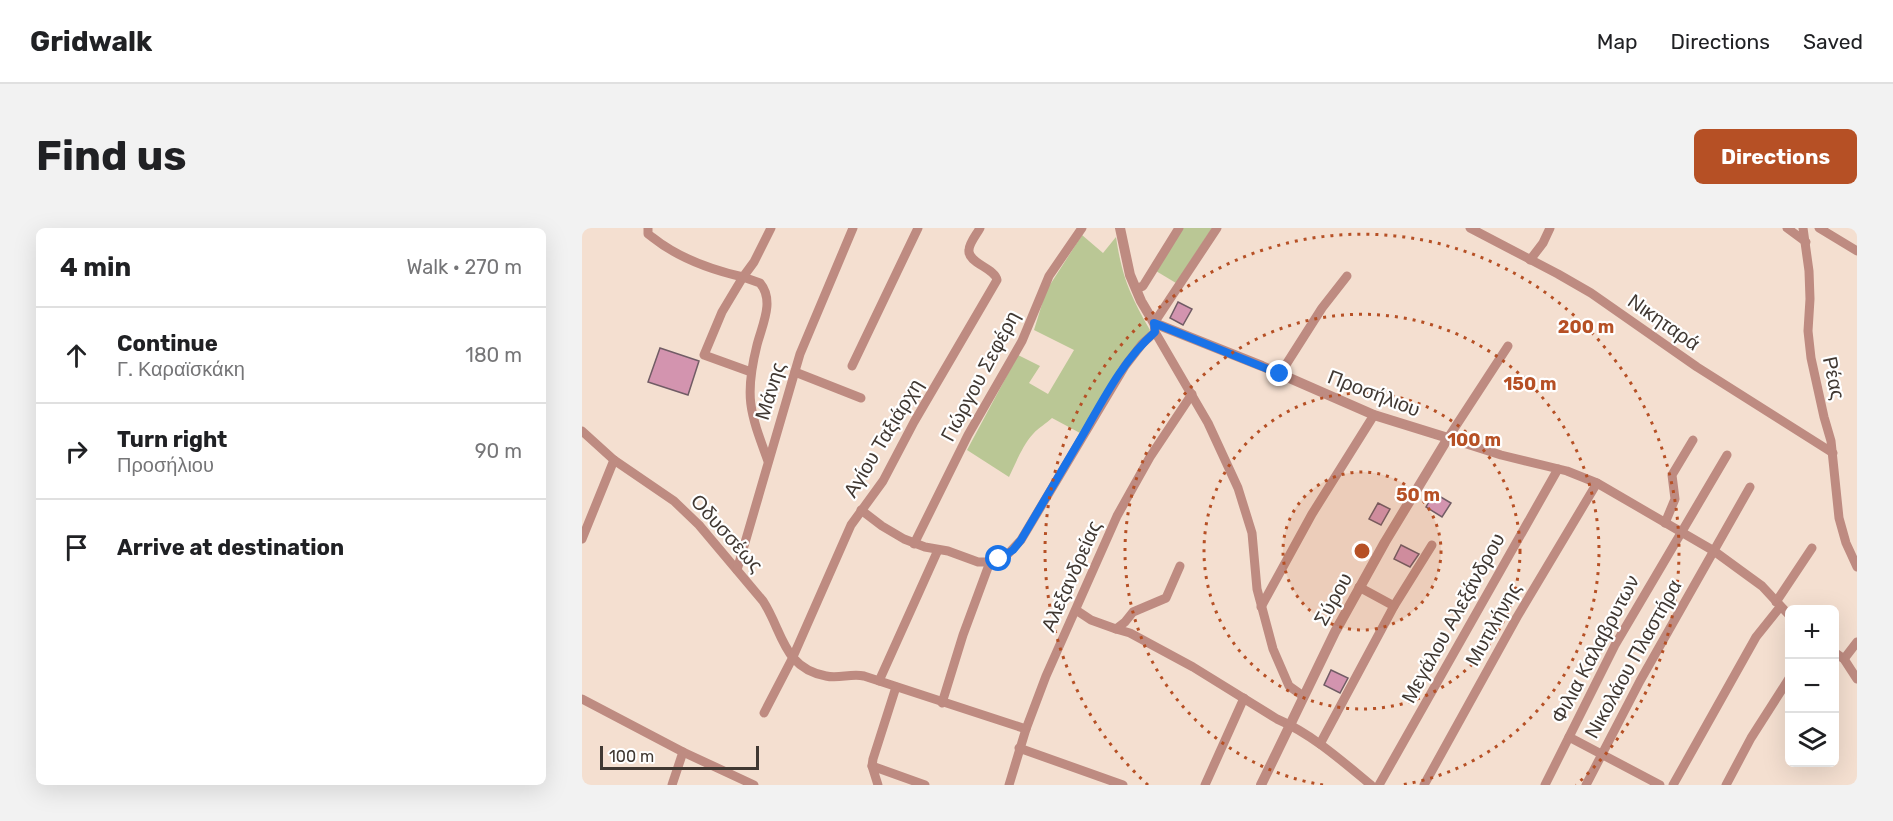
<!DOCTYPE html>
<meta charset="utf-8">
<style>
body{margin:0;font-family:Rubik,sans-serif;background:#f2f2f2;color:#202124}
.controls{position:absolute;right:18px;bottom:18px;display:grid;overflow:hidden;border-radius:9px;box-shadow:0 6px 24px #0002}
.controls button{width:54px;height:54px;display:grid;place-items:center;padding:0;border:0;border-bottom:2px solid #e0e0e0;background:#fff;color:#202124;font:30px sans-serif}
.scale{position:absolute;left:18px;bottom:15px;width:159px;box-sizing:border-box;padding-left:6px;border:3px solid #403832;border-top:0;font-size:16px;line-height:21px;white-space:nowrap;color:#403832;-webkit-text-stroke:4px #fff;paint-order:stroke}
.stop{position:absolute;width:18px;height:18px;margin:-14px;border:4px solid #1a73e8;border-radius:50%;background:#fff}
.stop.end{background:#1a73e8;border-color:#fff;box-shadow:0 2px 6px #0008}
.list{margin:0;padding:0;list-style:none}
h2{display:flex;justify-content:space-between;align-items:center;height:78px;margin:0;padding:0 24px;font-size:26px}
h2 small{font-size:20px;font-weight:400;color:#757577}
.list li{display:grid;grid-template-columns:39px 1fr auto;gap:18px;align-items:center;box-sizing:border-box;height:96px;padding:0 24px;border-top:2px solid #e0e0e0}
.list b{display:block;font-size:22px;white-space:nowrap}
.list p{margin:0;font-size:20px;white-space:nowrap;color:#757577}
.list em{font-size:20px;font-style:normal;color:#757577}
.icon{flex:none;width:33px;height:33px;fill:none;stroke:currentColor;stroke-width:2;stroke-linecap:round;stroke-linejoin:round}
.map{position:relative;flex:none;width:1275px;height:557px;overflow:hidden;border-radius:9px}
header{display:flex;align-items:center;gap:36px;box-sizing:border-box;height:84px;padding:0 30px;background:#fff;border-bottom:2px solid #e0e0e0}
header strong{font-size:28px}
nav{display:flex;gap:33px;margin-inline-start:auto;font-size:21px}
.intro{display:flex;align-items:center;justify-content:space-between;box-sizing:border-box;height:144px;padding:0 36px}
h1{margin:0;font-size:42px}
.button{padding:15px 27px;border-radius:9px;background:#b65025;color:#fff;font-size:21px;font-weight:700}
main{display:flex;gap:36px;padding:0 36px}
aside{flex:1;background:#fff;border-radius:9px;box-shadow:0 6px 24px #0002}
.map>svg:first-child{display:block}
</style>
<header>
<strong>Gridwalk</strong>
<nav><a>Map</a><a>Directions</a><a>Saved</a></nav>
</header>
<div class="intro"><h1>Find us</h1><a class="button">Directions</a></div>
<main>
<aside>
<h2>4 min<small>Walk · 270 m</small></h2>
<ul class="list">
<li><svg class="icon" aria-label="ahead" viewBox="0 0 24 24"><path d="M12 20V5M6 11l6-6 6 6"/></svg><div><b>Continue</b><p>Γ. Καραϊσκάκη</p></div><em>180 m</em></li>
<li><svg class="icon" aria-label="right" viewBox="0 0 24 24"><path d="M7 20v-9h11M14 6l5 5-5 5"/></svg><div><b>Turn right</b><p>Προσήλιου</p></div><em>90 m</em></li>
<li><svg class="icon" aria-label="arrive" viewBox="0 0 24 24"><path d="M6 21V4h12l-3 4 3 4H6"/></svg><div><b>Arrive at destination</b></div></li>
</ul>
</aside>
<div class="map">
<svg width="1275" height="557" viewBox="0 0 1275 557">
<rect width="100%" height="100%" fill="#f4dfd0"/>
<!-- green -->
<g fill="#bac795">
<polygon points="600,0 630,0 594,55 574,43"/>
<path d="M500 7 521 25 534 9C540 49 548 67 568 102L498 205 470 190C464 196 457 199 451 206 440 218 434 235 427 249L385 222 436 127 458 138 447 155 466 166 492 122 452 102 464 63Z"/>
</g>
<!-- building -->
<g fill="#d394af" stroke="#715c65" stroke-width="1.5">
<polygon points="596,74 610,81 601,97 588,90"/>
<polygon points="78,120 117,133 106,167 66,154"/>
<polygon points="852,265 869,275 860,289 844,279"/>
<polygon points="796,275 808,281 799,297 787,291"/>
<polygon points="819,317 837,326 828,339 812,331"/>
<polygon points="749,442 766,450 758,465 742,457"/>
</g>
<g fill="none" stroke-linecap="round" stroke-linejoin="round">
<!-- minor -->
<g stroke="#be8b81" stroke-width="9">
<path d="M66 0V6L70 9C95 29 130 42 161 49L140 84 122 127 169 144"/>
<polyline points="635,0 572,95 573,104 626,195 656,260 670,305 675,361 691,421 707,458 721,468"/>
<polyline points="888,0 976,46 1009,65 1115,139 1251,225"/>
<polyline points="1205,0 1224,14"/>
<polyline points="1221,0 1227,43 1228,71 1226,103 1229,130 1242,189 1249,213 1257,290 1264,315 1275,339"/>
<polyline points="1237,0 1275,23"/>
<polyline points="948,32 961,15 968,0"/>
<polyline points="554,61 561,58 597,0"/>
<polyline points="926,118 866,210 919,227 985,243 1015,255 1132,323 1158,342 1180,358 1208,388"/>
<polyline points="270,138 336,0"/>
<polyline points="213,144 279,170"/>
<polyline points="698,146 740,80 765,48"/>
<path d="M0 203 32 232 92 273 117 297 181 373C201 404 201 440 244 448 257 451 269 445 282 448L444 501"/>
<path d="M186 233C168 184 162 169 175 117 180 97 193 73 178 55L161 49 172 34 189 0"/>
<polyline points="279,282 300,298 322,311 343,319 366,323 396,334 408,334 426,326 439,312 543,138 560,116 573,104"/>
<polyline points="1083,295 1093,271 1090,247 1111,212"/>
<polyline points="0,311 32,232"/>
<polyline points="332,316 386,207 440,113 467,48 500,0"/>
<polyline points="155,342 218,126 271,0"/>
<polyline points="777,359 812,378"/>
<polyline points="1194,374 1230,320"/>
<polyline points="679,379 730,286 792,187"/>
<polyline points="494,382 509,392 534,401 543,394 551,384 584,370 598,338"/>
<path d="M534 401 548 405 611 439 695 491C730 506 760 533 789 557"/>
<polyline points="1252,424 1262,431 1275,451"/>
<polyline points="1262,431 1275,414"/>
<polyline points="297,453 356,322"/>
<polyline points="0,471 101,524 172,557"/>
<polyline points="360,475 381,407 408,334"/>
<path d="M182 485 210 431 269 297 301 253 332 194 415 52C413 40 385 35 387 22 387 15 395 6 398 0"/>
<polyline points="987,509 1078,557"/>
<polyline points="738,516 812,378 850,317"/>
<polyline points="437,520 541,557"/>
<polyline points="290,538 343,557"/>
<polyline points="90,557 101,524"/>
<polyline points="296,557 290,538 291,531 314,459"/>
<polyline points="427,557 444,501 464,448 535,288 568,229 610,166"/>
<polyline points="623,557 662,470"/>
<polyline points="797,557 976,241"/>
<polyline points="842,557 935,389 1015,255"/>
<polyline points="963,557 1033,417 1145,227"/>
<polyline points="1004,557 1058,453 1168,259"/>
<polyline points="1091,557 1174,409 1198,379"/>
<polyline points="1144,557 1169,510 1208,449"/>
</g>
<!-- tertiary -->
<polyline stroke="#be8b81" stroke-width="10" points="538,0 548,47 559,73 572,95 680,138 792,187 866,210 803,314 753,404 679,557"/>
</g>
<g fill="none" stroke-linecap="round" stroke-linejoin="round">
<!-- route -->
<path stroke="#1a73e8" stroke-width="8" d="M417 331 431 322 439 312C460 276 481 240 502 205 522 170 542 131 573 104L572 95 698 146"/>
</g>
<!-- distance rings -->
<circle cx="780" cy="323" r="79" fill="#b65025" fill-opacity=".12"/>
<g fill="none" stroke="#b65025" stroke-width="3" stroke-dasharray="3 6">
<circle cx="780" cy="323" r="79"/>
<circle cx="780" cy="323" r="158"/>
<path d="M741 557A237 237 0 1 1 819 557"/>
<path d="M566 557A317 317 0 1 1 994 557"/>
</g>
<g text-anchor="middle" stroke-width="4.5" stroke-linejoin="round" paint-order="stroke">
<!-- street labels -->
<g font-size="20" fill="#403832" stroke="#fff">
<text transform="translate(1082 94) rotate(35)" y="7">Νικηταρά</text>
<text transform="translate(398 148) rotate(-62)" y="7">Γιώργου Σεφέρη</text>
<text transform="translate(1252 150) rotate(78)" y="7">Ρέας</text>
<text transform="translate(188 163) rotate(-73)" y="7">Μάνης</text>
<text transform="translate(792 165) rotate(21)" y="7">Προσήλιου</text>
<text transform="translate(301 210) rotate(-59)" y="7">Αγίου Ταξιάρχη</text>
<text transform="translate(145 305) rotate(48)" y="7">Οδυσσέως</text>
<text transform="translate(489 348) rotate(-66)" y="7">Αλεξανδρείας</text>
<text transform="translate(751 371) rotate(-61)" y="7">Σύρου</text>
<text transform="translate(871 390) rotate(-61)" y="7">Μεγάλου Αλεξάνδρου</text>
<text transform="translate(911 396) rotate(-61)" y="7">Μυτιλήνης</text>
<text transform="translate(1013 421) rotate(-62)" y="7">Φιλια Καλαβρυτων</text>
<text transform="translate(1051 431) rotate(-61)" y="7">Νικολάου Πλαστήρα</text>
</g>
</g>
<circle cx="780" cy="323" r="9" fill="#b65025" stroke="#fff" stroke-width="3"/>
<g font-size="18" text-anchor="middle" font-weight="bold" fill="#b65025" stroke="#fff" stroke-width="4.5" stroke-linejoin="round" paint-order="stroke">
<text x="1004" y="105">200 m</text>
<text x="948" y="162">150 m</text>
<text x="892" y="218">100 m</text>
<text x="836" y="273">50 m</text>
</g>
</svg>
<div class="controls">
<button>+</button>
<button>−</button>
<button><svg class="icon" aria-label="layers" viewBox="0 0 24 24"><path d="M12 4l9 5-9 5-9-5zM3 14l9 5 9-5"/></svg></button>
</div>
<div class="scale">100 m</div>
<div class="stop" style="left:417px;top:331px"></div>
<div class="stop end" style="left:698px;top:146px"></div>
</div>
</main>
